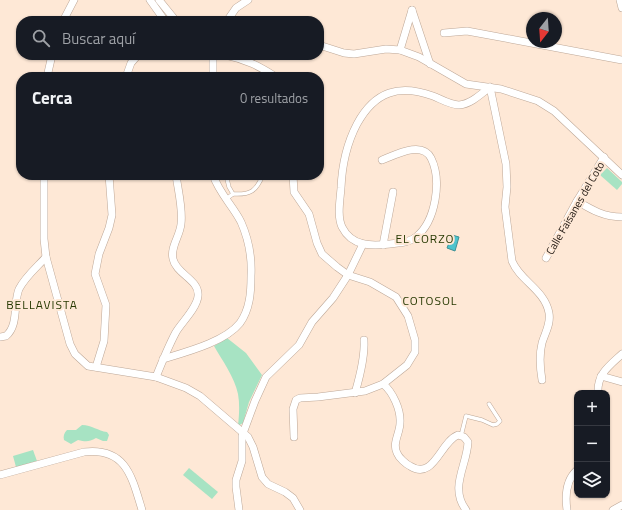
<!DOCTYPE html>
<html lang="es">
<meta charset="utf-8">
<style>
body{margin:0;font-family:"Titillium Web",sans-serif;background:#20242c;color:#f1f3f6}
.controls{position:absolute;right:12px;bottom:12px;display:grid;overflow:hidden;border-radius:8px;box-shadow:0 1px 3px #0004}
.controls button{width:36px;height:36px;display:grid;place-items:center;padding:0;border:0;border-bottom:1px solid #363941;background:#171b24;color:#f1f3f6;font:20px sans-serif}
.compass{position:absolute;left:526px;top:12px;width:36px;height:36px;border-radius:50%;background:#171b24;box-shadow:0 1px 3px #0004;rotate:197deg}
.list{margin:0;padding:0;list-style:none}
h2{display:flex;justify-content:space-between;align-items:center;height:52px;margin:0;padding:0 16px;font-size:17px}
h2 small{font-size:13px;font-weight:400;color:#9ea1a6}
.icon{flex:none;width:22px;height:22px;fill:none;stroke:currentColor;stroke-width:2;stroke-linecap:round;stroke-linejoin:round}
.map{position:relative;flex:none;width:622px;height:510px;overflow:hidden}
.search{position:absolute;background:#171b24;box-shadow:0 1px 3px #0004;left:16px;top:16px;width:308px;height:44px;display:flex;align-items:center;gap:10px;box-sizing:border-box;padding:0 14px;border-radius:16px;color:#9ea1a6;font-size:15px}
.panel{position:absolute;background:#171b24;box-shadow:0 1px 3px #0004;left:16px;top:72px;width:308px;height:108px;border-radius:16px}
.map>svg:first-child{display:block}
</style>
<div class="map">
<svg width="622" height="510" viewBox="0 0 622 510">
<rect width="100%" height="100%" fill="#fee8d6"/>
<!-- green -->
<g fill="#a7e3c3">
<polygon points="607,168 622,182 622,184 617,190 600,175"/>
<path d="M227 338 246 353 262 375 249 402 243 423 238 426C239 416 240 405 238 394 235 378 222 360 214 346Z"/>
<path d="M82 425C92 425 98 431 107 432L109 435 107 441H103L96 438C89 442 86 442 78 440L71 444 64 440C63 436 64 433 67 430H76Z"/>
<polygon points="33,450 37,461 16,467 13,456"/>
<polygon points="189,468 218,492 212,499 183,475"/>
</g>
<!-- water -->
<polygon fill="#4cc3cd" stroke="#3f9095" points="452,235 459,237 455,251 447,248"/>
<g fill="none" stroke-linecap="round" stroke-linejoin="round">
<defs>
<g id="service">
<polyline points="226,175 229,187 233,194"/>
<path d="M226 199 233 194C251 195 256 191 263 175"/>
<polyline points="461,436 466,416 482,420 493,425 497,424 500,421 489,404"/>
</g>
<g id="minor">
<polyline points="150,0 165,21"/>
<polyline points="159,0 176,21"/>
<polyline points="620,0 622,8"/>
<polyline points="412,10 430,64"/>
<polyline points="63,21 74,0"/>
<polyline points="227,21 236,8 248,0"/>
<polyline points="444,33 467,31 622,60"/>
<polyline points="319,45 344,53 354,54 386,49 400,50 419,57 466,84 501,89 538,101 554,111 622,175"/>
<polyline points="400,50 412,10"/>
<polyline points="213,55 213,77"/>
<path d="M225 55C245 59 259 66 276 77"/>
<polyline points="47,77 52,55"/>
<polyline points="126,77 131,63 138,55"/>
<path d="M382 160C395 155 422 140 431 158 442 180 436 221 416 237 409 243 399 243 390 244 372 246 352 247 342 227 337 216 340 201 341 188 342 165 346 145 357 124 375 91 399 84 433 96 441 99 450 105 459 105 471 104 481 94 490 87L506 164 507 187 505 207 512 261C520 281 545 290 549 313 551 324 545 333 542 343 539 355 540 368 542 380"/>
<polyline points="44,175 44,239 46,257 70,344 75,354 88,366 156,377 186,388 200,396 248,437 253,447 262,477 268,484 285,492 293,498 300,510"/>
<polyline points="293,175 294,192 309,214 317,243 322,254 337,267 348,275 370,282 396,297 408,316 415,340 415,352 407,365 383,384 365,391 318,397 300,398 296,400 293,409 294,437"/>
<path d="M577 201C592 210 604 217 622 217"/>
<polyline points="383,245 393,192"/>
<polyline points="546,258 577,201 604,157"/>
<path d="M0 337 6 336C19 325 13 303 19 289 25 277 37 267 46 257"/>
<path d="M163 359C186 352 225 342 240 323 250 309 251 292 251 276 252 257 249 240 241 222 233 206 219 193 213 175"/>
<polyline points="96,367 104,341 106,305 95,274 99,254 109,228 112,215 109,175"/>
<polyline points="601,376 622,382"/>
<path d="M156 377C162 362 168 347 176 332 182 322 197 308 198 296 200 280 176 274 173 259 170 247 180 236 181 224 183 209 178 190 176 175"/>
<path d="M383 384C393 392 401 410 400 423 400 433 392 443 397 453 399 458 406 464 410 466 434 481 440 442 458 435L464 437 468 442C467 466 449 487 466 510"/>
<path d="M355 393C360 376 365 357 364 340"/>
<path d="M598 393C597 374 609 366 622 354"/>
<path d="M0 475 84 452C126 447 132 477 142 510"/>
<polyline points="239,510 236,487 236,480 242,461 242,436 255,401 266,377 299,345 312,322 333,298 348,275 363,244"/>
<path d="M567 510C565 496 566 480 577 470"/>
<polyline points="613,510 622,505"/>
</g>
</defs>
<!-- service casing -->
<use href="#service" stroke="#bda797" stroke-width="4.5"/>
<!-- minor casing -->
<use href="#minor" stroke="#bda797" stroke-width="8"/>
<!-- service -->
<use href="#service" stroke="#fff" stroke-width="3.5"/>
<!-- minor -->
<use href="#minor" stroke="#fff" stroke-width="7"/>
</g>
<g text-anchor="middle" stroke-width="4" stroke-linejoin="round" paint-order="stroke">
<!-- street labels -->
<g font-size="11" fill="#211913" stroke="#fee8d6">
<text transform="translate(575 208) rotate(-60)" y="4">Calle Faisanes del Coto</text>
</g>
<!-- neighbourhood labels -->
<g font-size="12" letter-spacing="1" fill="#273902" stroke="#fee8d6">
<text x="425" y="243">EL CORZO</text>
<text x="430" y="305">COTOSOL</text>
<text x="42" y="309">BELLAVISTA</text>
</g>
</g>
</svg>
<div class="controls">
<button>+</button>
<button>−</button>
<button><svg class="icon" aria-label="layers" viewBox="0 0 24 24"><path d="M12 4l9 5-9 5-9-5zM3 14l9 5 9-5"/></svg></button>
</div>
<svg class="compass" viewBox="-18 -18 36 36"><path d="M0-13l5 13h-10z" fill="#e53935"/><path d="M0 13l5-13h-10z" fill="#9ea1a6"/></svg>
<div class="search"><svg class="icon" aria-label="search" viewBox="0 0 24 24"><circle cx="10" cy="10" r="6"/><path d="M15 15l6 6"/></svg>Buscar aquí</div>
<section class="panel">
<h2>Cerca<small>0 resultados</small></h2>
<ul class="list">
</ul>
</section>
</div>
